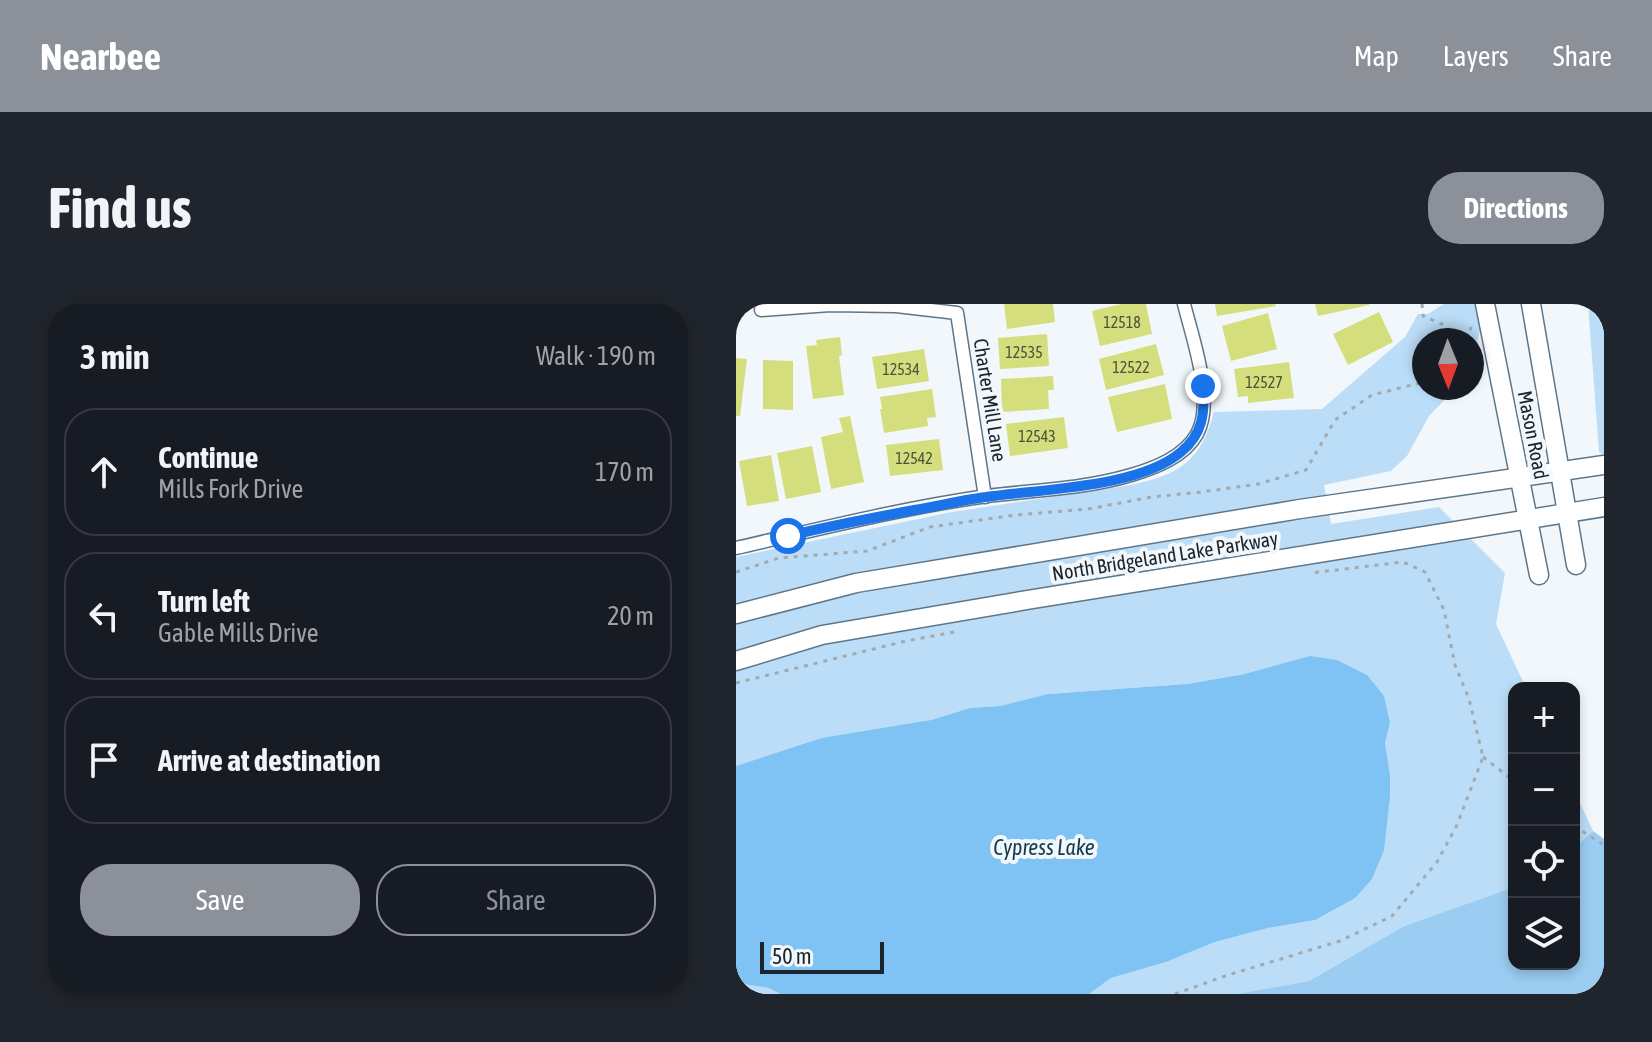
<!DOCTYPE html>
<meta charset="utf-8">
<style>
body{margin:0;font-family:"Asap Condensed",sans-serif;background:#20242c;color:#f1f3f6}
.controls{position:absolute;right:24px;bottom:24px;display:grid;overflow:hidden;border-radius:16px;box-shadow:0 4px 12px #0003}
.controls button{width:72px;height:72px;display:grid;place-items:center;padding:0;border:0;border-bottom:2px solid #363941;background:#171b24;color:#f1f3f6;font:40px sans-serif}
.compass{position:absolute;left:676px;top:24px;width:72px;height:72px;border-radius:50%;background:#171b24;box-shadow:0 4px 12px #0003;rotate:179deg}
.scale{position:absolute;left:24px;bottom:20px;width:124px;box-sizing:border-box;padding-left:8px;border:4px solid #1b242c;border-top:0;font-size:22px;line-height:28px;white-space:nowrap;color:#1b242c;-webkit-text-stroke:6px #f1f7fb;paint-order:stroke}
.stop{position:absolute;width:24px;height:24px;margin:-18px;border:6px solid #1a73e8;border-radius:50%;background:#fff}
.stop.end{background:#1a73e8;border-color:#fff;box-shadow:0 2px 8px #0008}
.list{margin:0;padding:0;list-style:none}
h2{display:flex;justify-content:space-between;align-items:center;height:104px;margin:0;padding:0 32px;font-size:34px}
h2 small{font-size:26px;font-weight:400;color:#9ea1a6}
.list li{display:grid;grid-template-columns:52px 1fr auto;gap:24px;align-items:center;box-sizing:border-box;height:128px;margin:0 16px 16px;padding:0 16px;border:2px solid #363941;border-radius:32px}
.list b{display:block;font-size:30px;white-space:nowrap}
.list p{margin:0;font-size:26px;white-space:nowrap;color:#9ea1a6}
.list em{font-size:26px;font-style:normal;color:#9ea1a6}
.actions{display:flex;gap:16px;padding:24px 32px}
.actions a{flex:1;padding:18px 0;border:2px solid #8c9099;border-radius:32px;text-align:center;font-size:28px;color:#8c9099}
.actions .main{background:#8c9099;color:#fff}
.icon{flex:none;width:44px;height:44px;fill:none;stroke:currentColor;stroke-width:2;stroke-linecap:round;stroke-linejoin:round}
.map{position:relative;flex:none;width:868px;height:690px;overflow:hidden;border-radius:32px}
header{display:flex;align-items:center;gap:48px;box-sizing:border-box;height:112px;padding:0 40px;background:#8c9099;color:#fff}
header strong{font-size:38px}
nav{display:flex;gap:44px;margin-inline-start:auto;font-size:28px}
.intro{display:flex;align-items:center;justify-content:space-between;box-sizing:border-box;height:192px;padding:0 48px}
h1{margin:0;font-size:56px}
.button{padding:20px 36px;border-radius:32px;background:#8c9099;color:#fff;font-size:28px;font-weight:700}
main{display:flex;gap:48px;padding:0 48px}
aside{flex:1;background:#171b24;border-radius:32px;box-shadow:0 4px 12px #0003}
.map>svg:first-child{display:block}
</style>
<header>
<strong>Nearbee</strong>
<nav><a>Map</a><a>Layers</a><a>Share</a></nav>
</header>
<div class="intro"><h1>Find us</h1><a class="button">Directions</a></div>
<main>
<aside>
<h2>3 min<small>Walk · 190 m</small></h2>
<ul class="list">
<li><svg class="icon" aria-label="ahead" viewBox="0 0 24 24"><path d="M12 20V5M6 11l6-6 6 6"/></svg><div><b>Continue</b><p>Mills Fork Drive</p></div><em>170 m</em></li>
<li><svg class="icon" aria-label="left" viewBox="0 0 24 24"><path d="M17 20v-9H6M10 6l-5 5 5 5"/></svg><div><b>Turn left</b><p>Gable Mills Drive</p></div><em>20 m</em></li>
<li><svg class="icon" aria-label="arrive" viewBox="0 0 24 24"><path d="M6 21V4h12l-3 4 3 4H6"/></svg><div><b>Arrive at destination</b></div></li>
</ul>
<div class="actions"><a class="main">Save</a><a>Share</a></div>
</aside>
<div class="map">
<svg width="868" height="690" viewBox="0 0 868 690">
<rect width="100%" height="100%" fill="#f1f7fb"/>
<!-- green -->
<g fill="#bbddf7">
<path d="M708 0H748L747 17 736 55V36H688V84H718L716 88 693 112 671 152 655 167 588 181 595 220 703 203 769 269 760 320 790 384H778V583L668 622 573 677 500 690H353L375 674 430 658 479 638 532 624 579 616 654 471 649 439 654 418 509 370 451 380 312 390 264 402 234 404 195 416 30 454 0 462V253L216 208 395 181C443 171 465 157 478 108L586 105 669 33 682 10H692Z"/>
<polygon points="852,0 868,0 868,151 863,148"/>
<polygon points="838,486 857,527 838,544"/>
<polygon points="0,679 33,684 44,690 0,690"/>
</g>
<!-- forest -->
<polygon fill="#9bccf2" points="857,527 868,535 868,690 500,690 573,677 668,622 778,583 778,660 838,660 838,544"/>
<!-- water -->
<polygon fill="#7fc2f4" points="574,352 601,356 631,371 648,392 654,419 649,439 654,471 654,492 648,546 636,575 619,594 579,616 532,624 479,638 430,658 375,674 353,690 44,690 33,684 0,679 0,462 86,434 195,416 234,404 264,402 312,390 451,380 509,370"/>
<!-- building -->
<g fill="#d5de7c">
<polygon points="268,0 317,0 319,18 271,25"/>
<polygon points="385,0 410,0 416,30 364,42 356,7"/>
<polygon points="479,0 539,0 540,2 481,12"/>
<polygon points="579,0 633,0 633,1 582,12"/>
<polygon points="643,8 657,38 612,61 597,30"/>
<polygon points="532,9 541,45 495,57 486,22"/>
<polygon points="311,30 313,62 264,65 262,34"/>
<polygon points="104,33 106,51 103,52 108,91 77,95 70,42 81,41 80,36"/>
<polygon points="420,40 428,71 370,86 363,55"/>
<polygon points="188,45 193,77 141,85 136,53"/>
<polygon points="0,54 11,55 4,112 0,112"/>
<polygon points="27,56 57,57 57,106 27,105"/>
<polygon points="553,58 558,94 512,99 512,92 502,93 498,65"/>
<polygon points="317,72 318,86 312,86 313,105 266,108 265,75"/>
<polygon points="429,80 436,115 381,128 372,93"/>
<polygon points="196,85 200,113 191,114 192,122 148,129 144,105 146,105 144,93"/>
<polygon points="114,112 128,178 95,185 85,133 107,128 103,114"/>
<polygon points="328,113 332,144 274,152 270,120"/>
<polygon points="203,135 207,166 154,172 150,141"/>
<polygon points="76,142 85,188 50,195 41,149"/>
<polygon points="35,151 43,197 11,202 3,157"/>
</g>
<g fill="none" stroke-linecap="round" stroke-linejoin="round">
<defs>
<g id="street">
<polyline points="25,6 94,1 160,2 221,9 249,193"/>
<path d="M0 244C83 225 167 204 251 192 299 186 348 185 395 171 419 164 448 153 461 130 479 97 457 36 448 0"/>
</g>
<g id="secondary">
<polyline points="749,0 803,271"/>
<polyline points="795,0 840,261"/>
<polyline points="0,310 120,279 564,205 868,161"/>
<polyline points="0,357 86,331 291,296 868,203"/>
</g>
</defs>
<!-- street casing -->
<use href="#street" stroke="#5e7688" stroke-width="15"/>
<!-- secondary casing -->
<use href="#secondary" stroke="#5e7688" stroke-width="21"/>
<!-- path -->
<g stroke="#a2aaaf" stroke-width="3" stroke-dasharray="4 6" stroke-linecap="butt">
<polyline points="686,0 687,12 708,21 725,36"/>
<polyline points="732,36 735,23"/>
<polyline points="0,268 43,254 131,247 194,223 280,211 352,205 416,193 466,188 522,180 570,166 599,116 636,91 688,78"/>
<polyline points="0,379 170,337 224,327"/>
<polyline points="747,453 778,477"/>
<polyline points="838,522 868,541"/>
<polyline points="439,690 492,671 604,637 656,612 701,558 721,521 747,453 733,395 719,361 708,306 689,268 667,258 575,269"/>
</g>
<!-- street -->
<use href="#street" stroke="#fff" stroke-width="12"/>
<!-- secondary -->
<use href="#secondary" stroke="#fff" stroke-width="18"/>
</g>
<g fill="none" stroke-linecap="round" stroke-linejoin="round">
<!-- route -->
<path stroke="#1a73e8" stroke-width="10" d="M52 232C93 222 135 214 178 206 202 202 226 196 250 193 304 185 403 184 445 148 467 130 469 109 467 82"/>
</g>
<g text-anchor="middle" stroke-width="8" stroke-linejoin="round" paint-order="stroke">
<!-- number labels -->
<g font-size="16" fill="#4a5240">
<text x="386" y="24">12518</text>
<text x="288" y="54">12535</text>
<text x="395" y="69">12522</text>
<text x="165" y="71">12534</text>
<text x="528" y="84">12527</text>
<text x="301" y="138">12543</text>
<text x="178" y="160">12542</text>
</g>
<!-- street labels -->
<g font-size="20" fill="#1b242c" stroke="#f1f7fb">
<text transform="translate(254 96) rotate(81)" y="7">Charter Mill Lane</text>
<text transform="translate(797 131) rotate(79)" y="7">Mason Road</text>
<text transform="translate(429 252) rotate(-9)" y="7">North Bridgeland Lake Parkway</text>
</g>
<!-- water labels -->
<g font-size="22" font-style="italic" fill="#133851" stroke="#f1f7fb">
<text x="308" y="551">Cypress Lake</text>
</g>
</g>
</svg>
<div class="controls">
<button>+</button>
<button>−</button>
<button><svg class="icon" aria-label="locate" viewBox="0 0 24 24"><circle cx="12" cy="12" r="6"/><path d="M12 2v4M12 18v4M2 12h4M18 12h4"/></svg></button>
<button><svg class="icon" aria-label="layers" viewBox="0 0 24 24"><path d="M12 4l9 5-9 5-9-5zM3 14l9 5 9-5"/></svg></button>
</div>
<svg class="compass" viewBox="-18 -18 36 36"><path d="M0-13l5 13h-10z" fill="#e53935"/><path d="M0 13l5-13h-10z" fill="#9ea1a6"/></svg>
<div class="scale">50 m</div>
<div class="stop" style="left:52px;top:232px"></div>
<div class="stop end" style="left:467px;top:82px"></div>
</div>
</main>
